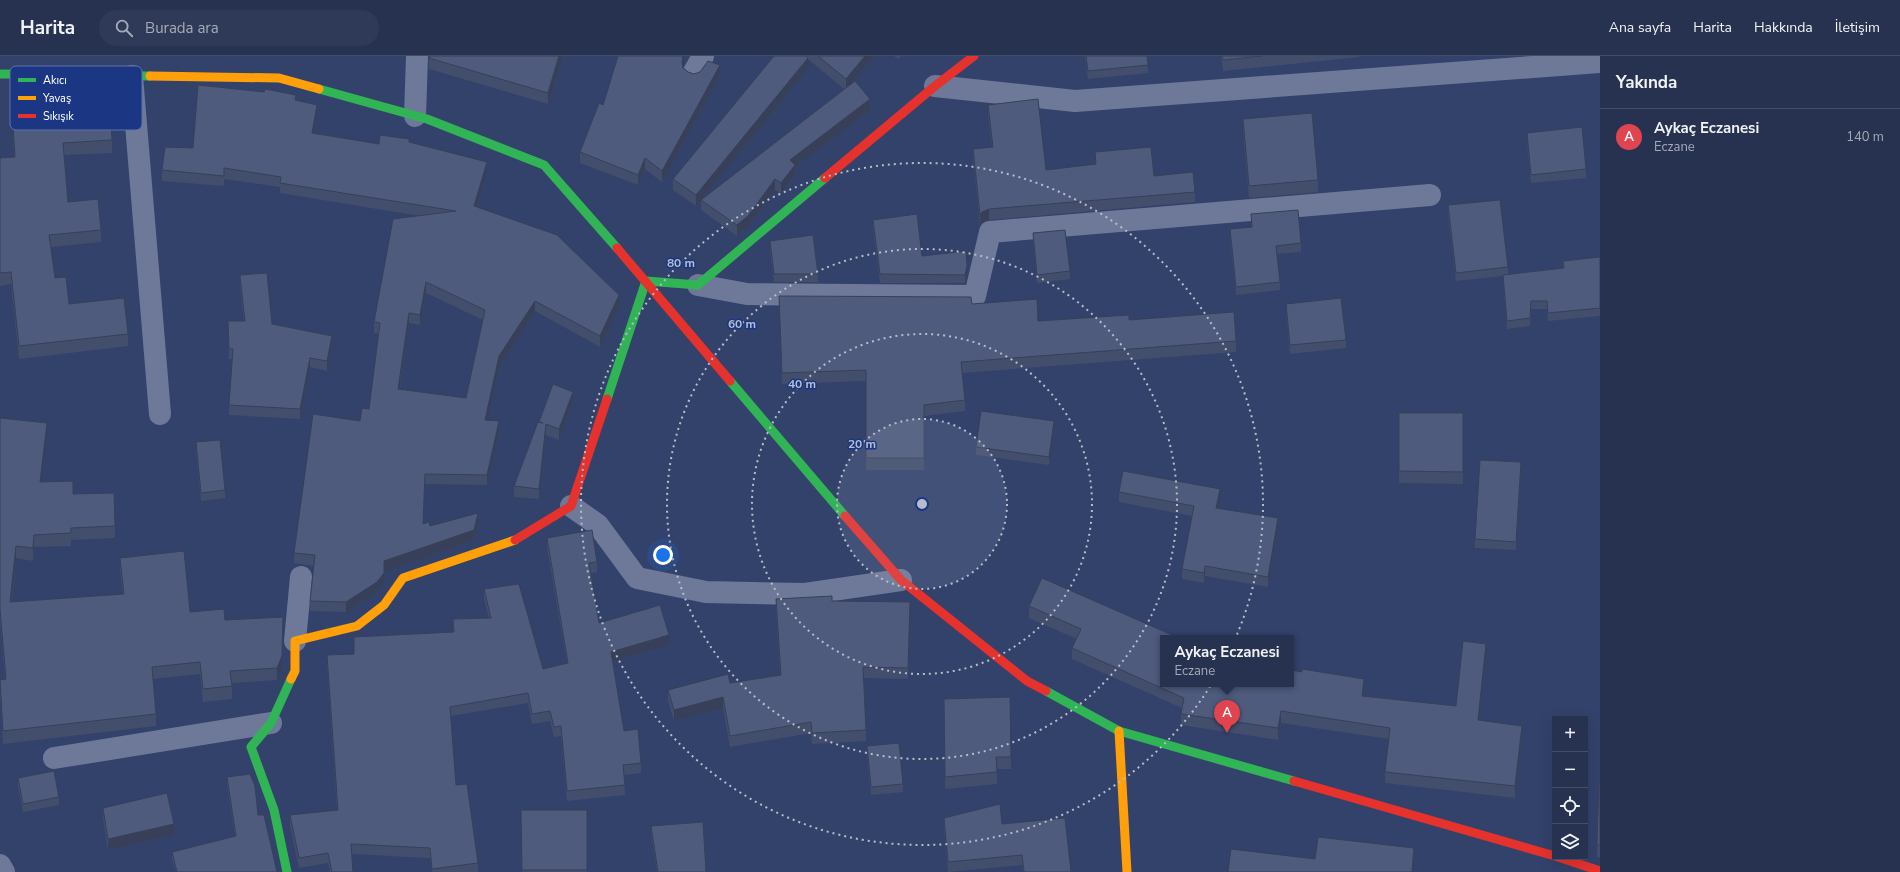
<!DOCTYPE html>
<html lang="tr">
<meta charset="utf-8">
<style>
body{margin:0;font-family:"Nunito Sans",sans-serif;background:#2e3a57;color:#f1f3f6}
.controls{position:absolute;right:12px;bottom:12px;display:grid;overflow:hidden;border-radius:0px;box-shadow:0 4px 16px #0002}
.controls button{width:36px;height:36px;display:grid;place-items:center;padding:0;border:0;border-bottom:1px solid #424d67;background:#263250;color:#f1f3f6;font:20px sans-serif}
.you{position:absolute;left:663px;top:499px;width:14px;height:14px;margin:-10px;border:3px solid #fff;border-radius:50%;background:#1a73e8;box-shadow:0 0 0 6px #1a73e833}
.badge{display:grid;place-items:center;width:26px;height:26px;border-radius:50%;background:#ea580c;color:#fff;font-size:13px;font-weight:700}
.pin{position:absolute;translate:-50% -33px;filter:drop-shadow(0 1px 2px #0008)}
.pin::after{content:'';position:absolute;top:21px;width:14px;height:12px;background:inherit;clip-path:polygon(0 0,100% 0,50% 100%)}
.popup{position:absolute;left:1160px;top:579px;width:134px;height:52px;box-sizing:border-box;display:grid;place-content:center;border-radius:0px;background:#263250;filter:drop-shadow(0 1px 3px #0005);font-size:13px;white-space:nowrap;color:#a4aab7}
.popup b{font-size:15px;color:#f1f3f6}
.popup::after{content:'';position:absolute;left:50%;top:100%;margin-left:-8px;border:8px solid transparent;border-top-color:#263250}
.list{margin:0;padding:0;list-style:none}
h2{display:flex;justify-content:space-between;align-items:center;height:52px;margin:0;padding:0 16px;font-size:17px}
h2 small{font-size:13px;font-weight:400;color:#a4aab7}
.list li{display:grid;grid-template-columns:26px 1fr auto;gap:12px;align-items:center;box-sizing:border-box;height:56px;padding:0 16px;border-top:1px solid #424d67}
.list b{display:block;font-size:15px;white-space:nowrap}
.list p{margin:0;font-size:13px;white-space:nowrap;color:#a4aab7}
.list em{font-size:13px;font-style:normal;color:#a4aab7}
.icon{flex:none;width:22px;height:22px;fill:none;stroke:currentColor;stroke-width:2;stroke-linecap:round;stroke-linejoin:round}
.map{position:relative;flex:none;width:1600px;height:816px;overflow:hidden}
header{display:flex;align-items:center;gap:24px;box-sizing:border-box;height:56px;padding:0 20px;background:#263250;border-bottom:1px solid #424d67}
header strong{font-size:19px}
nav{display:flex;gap:22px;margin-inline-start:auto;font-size:14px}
.search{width:280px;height:36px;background:#2e3a57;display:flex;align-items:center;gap:10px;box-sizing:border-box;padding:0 14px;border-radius:22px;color:#a4aab7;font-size:15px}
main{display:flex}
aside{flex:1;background:#263250}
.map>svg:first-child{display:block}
</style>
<header>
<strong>Harita</strong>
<div class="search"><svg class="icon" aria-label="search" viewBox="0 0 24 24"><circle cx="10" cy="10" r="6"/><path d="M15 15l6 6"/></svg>Burada ara</div>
<nav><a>Ana sayfa</a><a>Harita</a><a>Hakkında</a><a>İletişim</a></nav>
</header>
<main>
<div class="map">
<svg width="1600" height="816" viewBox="0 0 1600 816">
<rect width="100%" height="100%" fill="#33426b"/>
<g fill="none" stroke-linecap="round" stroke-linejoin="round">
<!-- street -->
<g stroke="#6e7999" stroke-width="22">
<polyline points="694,16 703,0"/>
<polyline points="132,20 160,358"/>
<polyline points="935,30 1075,45 1600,6"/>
<polyline points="415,60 417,0"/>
<polyline points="698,229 747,238 975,240 990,176 1430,139"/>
<polyline points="571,450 598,469 637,522 706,536 805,538 901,524"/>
<polyline points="295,585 301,521"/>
<polyline points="54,702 271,667"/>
<polyline points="0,809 4,816"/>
</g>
<!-- fast -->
<g stroke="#30b455" stroke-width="9">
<polyline points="0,18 150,20"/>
<polyline points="319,33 427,63 544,109 617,192"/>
<polyline points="730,325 845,460"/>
<polyline points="607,343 646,225 698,229 825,122"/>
<polyline points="1046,635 1119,675 1294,725"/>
<polyline points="287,816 274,754 251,691 271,667 291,623"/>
</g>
<!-- slow -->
<g stroke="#ff9f0a" stroke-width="9">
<polyline points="150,20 279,22 319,33"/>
<polyline points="291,623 295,615 295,585 357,570 384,549 403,522 515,484"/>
<polyline points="1119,675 1127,816"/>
</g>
<!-- jam -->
<g stroke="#e5322d" stroke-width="9">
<polyline points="825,122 935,30 974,0"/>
<polyline points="617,192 730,325"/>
<polyline points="845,460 901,524 1027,625 1046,635"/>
<polyline points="515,484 571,450 607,343"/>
<polyline points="1294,725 1555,800"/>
<polyline points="1558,801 1600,815"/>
</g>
</g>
<!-- wall -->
<g fill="#434e6c" fill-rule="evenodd">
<polygon points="429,0 563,0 548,48 429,13"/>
<polygon points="684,0 684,8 683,11 688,16 694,18 720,19 662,126 645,113 638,129 580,107 580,96 603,49"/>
<polygon points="774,0 875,0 852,27 870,54 795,111 795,119 781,138 775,134 748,171 737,180 701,154 701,144 844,33 808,3 808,13 696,150 673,134 673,123"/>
<polygon points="894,0 901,0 898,3"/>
<polygon points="1085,0 1147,0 1148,17 1088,23"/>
<polygon points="1221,0 1359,0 1359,1 1223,15"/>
<polygon points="11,35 112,84 112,97 64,99 68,146 101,174 101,186 51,191 55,222 69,248 128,278 128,290 19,303 11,228 0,230 0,102 14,101"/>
<path d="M264 36 296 44 317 59 314 77 379 88 409 86 487 117 477 151 619 250 600 291 535 255 499 311 487 364 499 376 487 429 425 428 423 468 430 470 478 468 474 484 384 516V528L377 537 346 556 310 555V545L314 510 294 507V497L360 365 369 353 379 277H374V266L420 160 280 137V131L224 123V130L162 125V114L193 92ZM426 237 483 264 466 342 400 334 409 267 420 269Z"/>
<polygon points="988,49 1046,114 1095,109 1095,96 1195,136 1195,146 989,164 982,166 980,170 973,103 973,93 992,91 988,59"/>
<polygon points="1243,63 1318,124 1318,136 1249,142 1243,75"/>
<polygon points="1527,77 1586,113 1586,122 1531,127 1527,85"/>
<polygon points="1448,149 1508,211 1508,218 1563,212 1563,205 1600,201 1600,260 1548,265 1547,253 1531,253 1530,270 1507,273 1503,227 1503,220 1456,225 1448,158"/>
<polygon points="1251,158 1301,187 1301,196 1277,198 1280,226 1280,234 1236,239 1230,181 1230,173 1251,171"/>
<polygon points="873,164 922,200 967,219 965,227 880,227 873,172"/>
<polygon points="1033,177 1070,215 1070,223 1037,227 1033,185"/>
<polygon points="770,185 818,218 818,226 774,226 770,193"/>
<polygon points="240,219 272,268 332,290 327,315 310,311 300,363 229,359 229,349 232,303 229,303 228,265 244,265 240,229"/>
<polygon points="779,240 972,248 1038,265 1129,264 1236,285 1236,296 962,317 965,344 965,355 924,360 924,414 866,414 866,325 782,328"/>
<polygon points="1286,248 1346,284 1346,292 1290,298 1286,256"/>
<polygon points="573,346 559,384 546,379 539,443 514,441 514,430 538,366"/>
<polygon points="1399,357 1463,357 1463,428 1399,427"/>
<polygon points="0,362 47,379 41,426 73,438 115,470 115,482 71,484 71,490 34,491 33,505 16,502 12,546 123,538 120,515 120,502 190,556 225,564 283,576 282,612 277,624 232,627 232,643 203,646 200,618 153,623 156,658 156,670 3,688 0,636 0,624 5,623 0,565"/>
<polygon points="1054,373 1049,409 976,399 976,391"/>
<polygon points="196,386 225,434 225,442 201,445 196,394"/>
<polygon points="1521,414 1516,494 1475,492 1475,483"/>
<polygon points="1119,436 1220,444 1218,452 1278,472 1268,531 1205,520 1204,527 1182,523 1182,513 1192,460 1119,446"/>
<polygon points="547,482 597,506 597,516 591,517 599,567 669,589 612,606 624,675 641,707 641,717 624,719 625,739 567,745 561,680 554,681 550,665 532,668 528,647 451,660 456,729 478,807 478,816 432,816 430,802 352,798 353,816 330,816 328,807 299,812 290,769 290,759 337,754 327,609 327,599 354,598 354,581 453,576 453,563 489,562 484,543 484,533 543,613 567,607 547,492"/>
<polygon points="1042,522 1163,628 1364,635 1363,640 1456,650 1486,599 1479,665 1522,681 1515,742 1385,727 1385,716 1389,683 1281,667 1278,684 1181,669 1181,658 1182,652 1072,603 1072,592 1077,583 1029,562 1029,550"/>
<polygon points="776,543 832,545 910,546 908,623 863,622 866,674 866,685 812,688 811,677 730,691 723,652 674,665 668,645 668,634 730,627 780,619 776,554"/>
<polygon points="944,643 1011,701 1011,713 997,713 997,728 945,733"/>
<polygon points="867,690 903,728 903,736 871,739 867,698"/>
<polygon points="227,721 258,759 277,816 176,816 172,803 172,796 235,780 227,728"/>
<polygon points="18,722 59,741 59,749 23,756 18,730"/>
<polygon points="1600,727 1600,801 1597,801"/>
<polygon points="103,752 174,779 108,794 103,763"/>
<polygon points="521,754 587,754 587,816 522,816"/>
<polygon points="944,762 1002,768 1065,762 1071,816 1023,816 1022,809 948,816 944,772"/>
<polygon points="651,770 706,816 657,816 651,778"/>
</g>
<!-- shaded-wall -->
<g fill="#374058">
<polygon points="559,0 563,0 548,48 548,37"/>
<polygon points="683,0 684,0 684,8 682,17 682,6"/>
<polygon points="865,0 875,0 846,34 846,23"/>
<polygon points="808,2 808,13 696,150 696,139"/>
<polygon points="720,9 720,19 662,126 662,115"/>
<polygon points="870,43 870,54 795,111 795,119 781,138 781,127 790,104"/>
<polygon points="317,49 317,59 312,87 312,77"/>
<polygon points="645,102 645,113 638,129 638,119"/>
<polygon points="487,106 487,117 474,160 474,150"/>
<polygon points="775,123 775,134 748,171 737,180 737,169"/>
<polygon points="989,153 989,164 982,166 980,170 980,159 982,156"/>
<polygon points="967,210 967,219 965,227 965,219"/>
<polygon points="426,226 426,237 420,269 420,259"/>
<polygon points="619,239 619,250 600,291 600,280"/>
<polygon points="535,245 535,255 499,311 485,375 485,364 499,300"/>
<polygon points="409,257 409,267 398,344 398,333"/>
<polygon points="332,280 332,290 327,315 327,305"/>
<polygon points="310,302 310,311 300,363 300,353"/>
<polygon points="573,336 573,346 559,384 559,373"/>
<polygon points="499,365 499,376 487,429 487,419"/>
<polygon points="1054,365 1054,373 1049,409 1049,401"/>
<polygon points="47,367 47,379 40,438 40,426"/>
<polygon points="546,368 546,379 539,443 539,433"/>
<polygon points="1521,406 1521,414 1516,494 1516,486"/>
<polygon points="425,418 425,428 423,478 423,468"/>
<polygon points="1220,433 1220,444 1216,462 1216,452"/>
<polygon points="478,457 478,468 474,484 384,516 384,528 377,537 346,556 346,546 384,505"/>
<polygon points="1278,462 1278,472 1268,531 1268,521"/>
<polygon points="34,479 34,491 33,505 33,492"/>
<polygon points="16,490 16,502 10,558 10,546"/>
<polygon points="1205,510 1205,520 1204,527 1204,517"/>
<polygon points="283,564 282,612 277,624 277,612"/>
<polygon points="669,579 669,589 611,606 611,596"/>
<polygon points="1486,588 1486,599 1478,676 1478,664"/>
<polygon points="1364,623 1364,635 1362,651 1362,640"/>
<polygon points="723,641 723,652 674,665 674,654"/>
<polygon points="1281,655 1281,667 1278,684 1278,672"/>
<polygon points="1522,670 1522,681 1515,742 1515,730"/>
<polygon points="174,768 174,779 108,794 108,783"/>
<polygon points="1414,792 1414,804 1413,816 1412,816"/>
</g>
<!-- building -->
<g fill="#4e5b7d" stroke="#374058" fill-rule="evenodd">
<polygon points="430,0 559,0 548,37 429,2"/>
<polygon points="618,0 683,0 682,6 683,12 688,16 694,18 700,16 708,5 720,9 662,115 645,102 638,119 580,96 599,47 603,49"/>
<polygon points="774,0 806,0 808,2 696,139 673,123"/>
<polygon points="818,0 865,0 846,23"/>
<polygon points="1086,0 1147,0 1148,9 1088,15"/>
<polygon points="1222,0 1262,0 1223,4"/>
<polygon points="855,25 870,43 790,104 795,109 781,127 775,123 748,160 737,169 701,144"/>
<path d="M198 29 264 36 265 33 296 39 295 44 317 49 312 77 379 88 380 79 409 83V86L487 106 474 150 557 179 619 239 600 280 535 245 499 300 485 364 499 365 487 419 425 418 423 468 429 466 430 470 478 457 474 474 384 505V517L377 526 346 546 310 545 315 499 294 497 313 358 360 365 362 352 369 353 380 267 374 266 393 163 456 155 280 127 281 121 224 112V120L162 114 165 91 193 92ZM426 226 485 254 466 342 398 333 409 257 420 259Z"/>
<polygon points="109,30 112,84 63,87 68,146 98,143 101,174 49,179 55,222 66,221 69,248 124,242 128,278 19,290 11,216 0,217 0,102 15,101 11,35"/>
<polygon points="1038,43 1046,114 1096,108 1095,96 1151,91 1154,120 1193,116 1195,136 989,153 982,156 980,159 973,93 993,91 988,49"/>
<polygon points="1312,57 1318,124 1249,130 1243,63"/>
<polygon points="1582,71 1586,113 1531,119 1527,77"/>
<polygon points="1500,144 1508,211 1456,217 1448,149"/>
<polygon points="1298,154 1301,187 1276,190 1280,226 1236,231 1230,173 1252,171 1251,158"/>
<polygon points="917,158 922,200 966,195 967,210 965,219 880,218 873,164"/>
<polygon points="1065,174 1070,215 1037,219 1033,177"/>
<polygon points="813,179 818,218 774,218 770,185"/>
<polygon points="1600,201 1600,252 1548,257 1547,245 1531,245 1530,262 1507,265 1503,219 1564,212 1563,205"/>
<polygon points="267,217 272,268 332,280 327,305 310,302 300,353 229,349 233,293 229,293 228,265 245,265 240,219"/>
<polygon points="779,240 971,241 972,248 1037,243 1038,265 1129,259 1129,264 1234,256 1236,285 961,306 965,344 924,349 924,402 866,402 866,314 782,317"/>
<polygon points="1341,242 1346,284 1290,289 1286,248"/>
<polygon points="553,328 573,336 559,373 546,368 539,433 514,430 538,366 543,367 539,366"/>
<polygon points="981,355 1054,365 1049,401 976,391"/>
<polygon points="1399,357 1463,357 1463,416 1399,415"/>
<polygon points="0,362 47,367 40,426 73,425 73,438 114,437 115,470 71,472 71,477 34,479 33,492 16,490 10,546 124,538 120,502 184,495 190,556 224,553 225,564 283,561 282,600 277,612 230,615 232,630 203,633 200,606 152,611 156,658 3,675 0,624 6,623 0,553"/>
<polygon points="220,384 225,434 201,437 196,386"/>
<polygon points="1480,404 1521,406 1516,486 1475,483"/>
<polygon points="1123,415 1220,433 1216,452 1278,462 1268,521 1205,510 1204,517 1182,513 1194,450 1119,436"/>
<polygon points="592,474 597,506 589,507 599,567 660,549 669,579 611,596 624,675 638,673 641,707 623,709 625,729 567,735 561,670 554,671 550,655 532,658 528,637 450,651 456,729 467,728 478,807 432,813 430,792 351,788 353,816 332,816 328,797 299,802 290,759 338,754 327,599 354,598 354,581 454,576 453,563 491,562 484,533 519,528 543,613 568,607 547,482"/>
<polygon points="1042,522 1179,582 1163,582 1163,628 1291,628 1291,614 1302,616 1302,613 1364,623 1362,640 1456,650 1463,585 1486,588 1478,664 1522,670 1515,730 1385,716 1390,672 1281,655 1278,672 1181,658 1184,642 1072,592 1081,573 1029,550"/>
<polygon points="832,540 832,545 910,546 908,612 863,611 866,674 812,677 811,666 730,680 723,641 674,654 668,634 728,618 730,627 781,619 776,543"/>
<polygon points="1010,641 1011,701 996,701 997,716 945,721 944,643"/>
<polygon points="899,687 903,728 871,731 867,690"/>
<polygon points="54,715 59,741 23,748 18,722"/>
<polygon points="250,718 255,730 258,759 264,759 277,816 177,816 172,796 236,780 227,721"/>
<polygon points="1599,727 1600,727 1600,789 1597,789"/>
<polygon points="167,737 174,768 108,783 103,752"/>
<polygon points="1000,748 1002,768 1065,762 1071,816 1024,816 1022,799 948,806 944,762"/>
<polygon points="521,754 587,754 587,814 522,814"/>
<polygon points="703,766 706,816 658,816 651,770"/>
<polygon points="1318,781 1414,792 1412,816 1228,816 1231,793 1315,803"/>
</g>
<!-- distance rings -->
<circle cx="922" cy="448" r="85" fill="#b8bdcb" fill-opacity=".12"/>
<g fill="none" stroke="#b8bdcb" stroke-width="2" stroke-dasharray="2 4">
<circle cx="922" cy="448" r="85"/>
<circle cx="922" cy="448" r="170"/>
<circle cx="922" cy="448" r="255"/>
<circle cx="922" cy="448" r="341"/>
</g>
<!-- legend -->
<rect x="10" y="10" width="132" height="64" rx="6" fill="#1b3783" stroke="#5f73a8" stroke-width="1"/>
<rect x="18" y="22" width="18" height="4" fill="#30b455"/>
<rect x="18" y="40" width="18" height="4" fill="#ff9f0a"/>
<rect x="18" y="58" width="18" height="4" fill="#e5322d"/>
<g font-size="11" fill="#fff">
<text x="43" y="28">Akıcı</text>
<text x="43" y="46">Yavaş</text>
<text x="43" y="64">Sıkışık</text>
</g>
<circle cx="922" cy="448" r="6" fill="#b8bdcb" stroke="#1b3783" stroke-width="2"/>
<g font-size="12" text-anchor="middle" font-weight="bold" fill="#b8bdcb" stroke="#1b3783" stroke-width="3" stroke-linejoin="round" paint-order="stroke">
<text x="681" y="211">80 m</text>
<text x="742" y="272">60 m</text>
<text x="802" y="332">40 m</text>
<text x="862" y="392">20 m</text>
</g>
</svg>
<div class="controls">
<button>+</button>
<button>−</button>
<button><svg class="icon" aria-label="locate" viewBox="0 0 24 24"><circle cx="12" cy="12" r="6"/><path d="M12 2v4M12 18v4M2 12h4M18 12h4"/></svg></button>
<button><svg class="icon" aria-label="layers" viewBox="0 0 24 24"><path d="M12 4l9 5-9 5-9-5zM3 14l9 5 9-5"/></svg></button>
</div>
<div class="you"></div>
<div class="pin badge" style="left:1227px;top:677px;background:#e0444e">A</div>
<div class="popup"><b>Aykaç Eczanesi</b>Eczane</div>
</div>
<aside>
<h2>Yakında<small></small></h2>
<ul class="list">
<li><span class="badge" style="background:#e0444e">A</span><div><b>Aykaç Eczanesi</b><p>Eczane</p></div><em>140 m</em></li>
</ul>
</aside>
</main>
